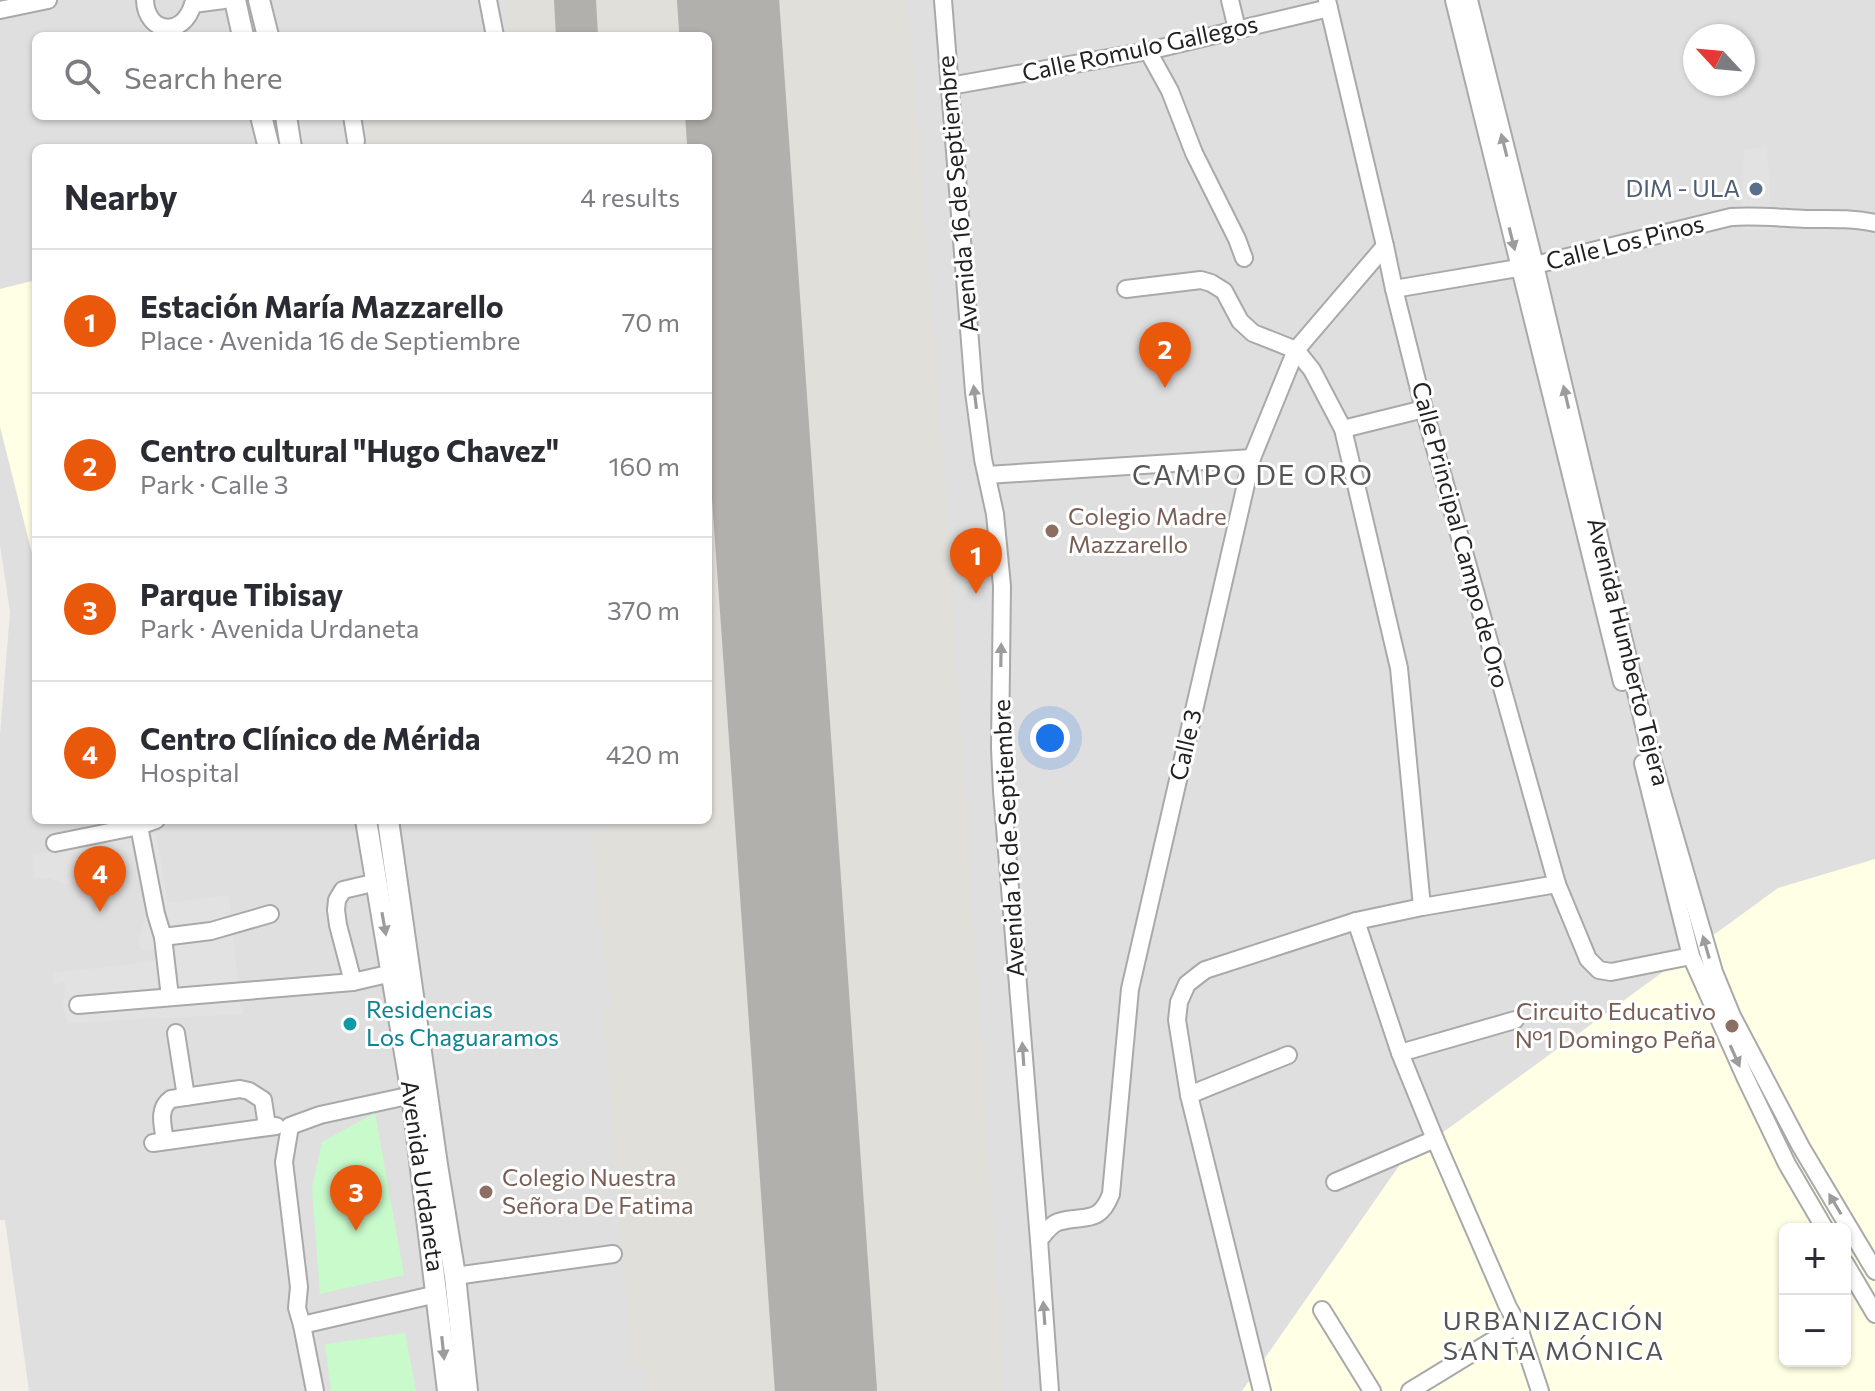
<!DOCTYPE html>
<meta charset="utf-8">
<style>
body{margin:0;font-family:Commissioner,sans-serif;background:#f2f2f3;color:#2b2b33}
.controls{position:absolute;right:24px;bottom:24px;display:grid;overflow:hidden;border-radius:12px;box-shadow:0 2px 6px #0004}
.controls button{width:72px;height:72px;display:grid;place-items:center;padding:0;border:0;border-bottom:2px solid #e1e1e2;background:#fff;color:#2b2b33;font:40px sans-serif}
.compass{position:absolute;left:1683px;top:24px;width:72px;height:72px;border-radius:50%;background:#fff;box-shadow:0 2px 6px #0004;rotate:296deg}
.you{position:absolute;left:1050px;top:738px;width:28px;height:28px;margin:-20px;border:6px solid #fff;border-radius:50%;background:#1a73e8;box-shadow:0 0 0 12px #1a73e833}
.badge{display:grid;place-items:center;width:52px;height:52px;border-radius:50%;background:#ea580c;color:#fff;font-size:26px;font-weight:700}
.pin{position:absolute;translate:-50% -66px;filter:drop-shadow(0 2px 4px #0008)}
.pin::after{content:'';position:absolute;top:42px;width:28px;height:24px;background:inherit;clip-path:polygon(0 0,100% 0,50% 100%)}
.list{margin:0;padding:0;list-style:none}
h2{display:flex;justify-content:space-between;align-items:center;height:104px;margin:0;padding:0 32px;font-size:34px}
h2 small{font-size:26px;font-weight:400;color:#7c7c81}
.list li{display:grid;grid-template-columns:52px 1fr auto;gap:24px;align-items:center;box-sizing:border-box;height:144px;padding:0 32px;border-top:2px solid #e1e1e2}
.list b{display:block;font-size:30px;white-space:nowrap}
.list p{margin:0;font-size:26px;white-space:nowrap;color:#7c7c81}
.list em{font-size:26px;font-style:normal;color:#7c7c81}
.icon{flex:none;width:44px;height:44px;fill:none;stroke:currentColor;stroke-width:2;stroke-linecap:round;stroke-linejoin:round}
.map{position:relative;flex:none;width:1875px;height:1391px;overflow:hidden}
.search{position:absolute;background:#fff;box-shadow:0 2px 6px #0004;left:32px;top:32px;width:680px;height:88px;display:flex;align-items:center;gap:20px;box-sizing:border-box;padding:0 28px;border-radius:12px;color:#7c7c81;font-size:30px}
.panel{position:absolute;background:#fff;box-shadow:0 2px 6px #0004;left:32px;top:144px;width:680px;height:680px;border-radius:12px}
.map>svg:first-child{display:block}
</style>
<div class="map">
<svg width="1875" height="1391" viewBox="0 0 1875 1391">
<rect width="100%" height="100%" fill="#f2efe9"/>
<!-- residential -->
<path fill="#e0dfdf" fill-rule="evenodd" d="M0 0H1875V1391H29L5 1220H0V734L10 612 0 545ZM36 36H708V116H36ZM1695 36H1743V84H1695ZM36 148H708V820H36ZM1785 1229H1845V1361H1785Z"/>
<!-- education -->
<g fill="#ffffe5" fill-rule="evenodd">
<polygon points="36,280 36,569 0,427 0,289"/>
<path d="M1875 859V1391H1242L1401 1163 1778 888ZM1785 1229H1845V1361H1785Z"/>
</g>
<!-- airport -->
<polygon fill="#e1dfda" points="509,0 908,0 944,471 1004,1391 647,1391 645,1365 632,1367 603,1010 612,1008 590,830 611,828 610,820 708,820 708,148 349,148 347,143 373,137 368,116 708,116 708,36 508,36"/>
<!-- park -->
<g fill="#c8facc">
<polygon points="375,1113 404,1275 320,1294 312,1188 322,1142"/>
<polygon points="405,1333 416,1391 331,1391 325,1344"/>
</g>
<!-- parking -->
<g fill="#e2e2e2">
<polygon points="296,116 342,116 349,148 301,148"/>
<polygon points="1767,147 1772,230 1741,230 1744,149"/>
<polygon points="135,832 156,835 168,903 229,895 238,985 243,1014 68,1023 63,1010 65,982 53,985 53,973 157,961 156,948 142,951 138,944 150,897 139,879 140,857 119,849 104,855 98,871 99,875 98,885 82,877 68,885 49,878 34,878 32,855"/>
</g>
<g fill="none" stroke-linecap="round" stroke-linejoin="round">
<!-- taxiway -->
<g stroke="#b1b0ac" stroke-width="42">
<polyline points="575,0 577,36"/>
<polyline points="708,52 732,50"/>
</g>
<!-- runway -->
<polyline stroke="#b1b0ac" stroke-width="102" points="728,0 826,1391"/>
<defs>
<g id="minor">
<path d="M145 0C146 33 183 39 193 4L224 0"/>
<polyline points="488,0 495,36"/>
<polyline points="943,0 974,392 983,459 995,514 1002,586 1000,748 1002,791 1039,1240 1050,1391"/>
<polyline points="1230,0 1237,29"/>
<polyline points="1327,0 1385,246 1394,289 1424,409 1557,884 1588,959 1599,970 1611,972 1691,956"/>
<polyline points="1454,0 1622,682"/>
<polyline points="1469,0 1535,265 1650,751 1714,972 1732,1016 1801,1147 1875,1271"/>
<polyline points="0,10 48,0"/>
<polyline points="1148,51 1170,91 1194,153 1237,239 1244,258"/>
<polyline points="950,86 1148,51 1329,8"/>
<polyline points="352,116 356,141"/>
<polyline points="1126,289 1201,280 1211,283 1224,291 1240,321 1253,333 1296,350 1312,370 1343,429 1399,668 1422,907"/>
<path d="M1394 289 1535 265 1731 217C1757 215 1781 218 1806 219 1830 219 1852 218 1875 223"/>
<polyline points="1343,429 1424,409"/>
<polyline points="987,475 1252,458"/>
<polyline points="1643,763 1691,956 1746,1079 1787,1164 1825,1229"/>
<polyline points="139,826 156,914 163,937 170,997"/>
<polyline points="55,843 139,826 156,820"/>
<polyline points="1356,921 1400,1053 1435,1139 1508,1307 1518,1325 1540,1391"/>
<polyline points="163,937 211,931 270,914"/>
<polyline points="353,982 338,925 336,910 337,900 343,890 377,882"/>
<polyline points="78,1005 353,982 392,973"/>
<polyline points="176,1033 186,1097"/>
<polyline points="1400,1053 1515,1020"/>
<polyline points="1189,1095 1288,1055"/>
<path d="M165 1141C163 1126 157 1109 171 1099L240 1089 249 1091 263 1100 267 1126"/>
<polyline points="153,1143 276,1126"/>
<polyline points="1335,1182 1435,1139"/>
<path d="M1039 1240C1044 1234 1050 1225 1058 1222 1083 1214 1099 1226 1111 1194L1130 989 1252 458 1296 350 1385 246"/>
<polyline points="1845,1263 1875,1314"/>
<polyline points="455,1276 613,1254"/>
<polyline points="1322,1310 1372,1391"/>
<polyline points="302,1325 437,1294"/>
<polyline points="315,1391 302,1325 297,1308 299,1287 284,1162 290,1126 320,1115 412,1095"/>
<polyline points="1262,1391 1189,1095 1177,1020 1179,1002 1187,984 1205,970 1356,921 1422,907 1557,884"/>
<polyline points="1410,1391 1518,1325"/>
</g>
<g id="tertiary">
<polyline points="235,0 243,36"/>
<polyline points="259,0 268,36"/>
<polyline points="261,116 269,148"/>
<polyline points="286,116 291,148"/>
<polyline points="366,820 412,1095 448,1391"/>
<polyline points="388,820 437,1165 455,1276 467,1391"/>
</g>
</defs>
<!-- minor casing -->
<use href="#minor" stroke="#a9a9a9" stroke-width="20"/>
<!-- tertiary casing -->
<use href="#tertiary" stroke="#a9a9a9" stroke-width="24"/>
<!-- minor -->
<use href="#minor" stroke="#fff" stroke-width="16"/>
<!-- tertiary -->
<use href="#tertiary" stroke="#fff" stroke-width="20"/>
</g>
<!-- one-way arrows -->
<defs><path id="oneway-solid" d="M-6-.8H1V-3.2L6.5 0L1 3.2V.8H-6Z" transform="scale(2)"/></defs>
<g fill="#9c9c9c">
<use href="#oneway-solid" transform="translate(1504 145) rotate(-104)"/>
<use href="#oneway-solid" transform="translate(1512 239) rotate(76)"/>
<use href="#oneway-solid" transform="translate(975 397) rotate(-97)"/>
<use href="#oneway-solid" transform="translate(1566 397) rotate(-103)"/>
<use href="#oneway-solid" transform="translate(1001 655) rotate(-89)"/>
<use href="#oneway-solid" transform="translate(384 924) rotate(80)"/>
<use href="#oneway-solid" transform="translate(1706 947) rotate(-106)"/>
<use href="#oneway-solid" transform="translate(1023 1054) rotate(-94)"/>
<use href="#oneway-solid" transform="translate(1735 1056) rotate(66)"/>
<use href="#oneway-solid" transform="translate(1835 1204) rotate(-121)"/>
<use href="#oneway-solid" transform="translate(1044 1313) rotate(-94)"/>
<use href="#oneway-solid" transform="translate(443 1348) rotate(84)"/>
</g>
<!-- markers -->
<circle fill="#5c6f8a" stroke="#fff" stroke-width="3" cx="1756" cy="189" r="8"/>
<g fill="#8d6e63" stroke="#fff" stroke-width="3">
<circle cx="1052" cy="531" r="8"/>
<circle cx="1732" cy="1026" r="8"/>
<circle cx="486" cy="1192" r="8"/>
</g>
<circle fill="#0f9aa8" stroke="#fff" stroke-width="3" cx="350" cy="1024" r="8"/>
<g text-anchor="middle" stroke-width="6" stroke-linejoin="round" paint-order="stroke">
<!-- street labels -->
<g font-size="24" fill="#222" stroke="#fff">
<text transform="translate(1140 49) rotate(-12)" y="8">Calle Romulo Gallegos</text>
<text transform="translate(958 194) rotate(-95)" y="8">Avenida 16 de Septiembre</text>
<text transform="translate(1625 243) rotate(-14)" y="8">Calle Los Pinos</text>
<text transform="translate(1460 535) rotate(75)" y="8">Calle Principal Campo de Oro</text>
<text transform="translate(1628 652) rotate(76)" y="8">Avenida Humberto Tejera</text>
<text transform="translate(1186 745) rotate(-77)" y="8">Calle 3</text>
<text transform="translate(1009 838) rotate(-93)" y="8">Avenida 16 de Septiembre</text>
<text transform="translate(422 1176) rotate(82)" y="8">Avenida Urdaneta</text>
</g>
<!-- service labels -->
<g font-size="24" fill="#4e5e75" stroke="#fff" text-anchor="end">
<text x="1740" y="197">DIM - ULA</text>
</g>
<!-- education labels -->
<g font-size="24" fill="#785e54" stroke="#fff" text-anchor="start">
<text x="1068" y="525">Colegio Madre<tspan x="1068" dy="28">Mazzarello</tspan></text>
<text x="1716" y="1020" text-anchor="end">Circuito Educativo<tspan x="1716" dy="28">Nº1 Domingo Peña</tspan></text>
<text x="502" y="1186">Colegio Nuestra<tspan x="502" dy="28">Señora De Fatima</tspan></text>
</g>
<!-- culture labels -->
<g font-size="24" fill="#0d838f" stroke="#fff" text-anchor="start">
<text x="366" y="1018">Residencias<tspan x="366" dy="28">Los Chaguaramos</tspan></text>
</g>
<!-- neighbourhood labels -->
<g font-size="26" letter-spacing="2" fill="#555" stroke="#fff">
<text x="1554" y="1330">URBANIZACIÓN<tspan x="1554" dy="30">SANTA MÓNICA</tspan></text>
</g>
<!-- quarter labels -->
<g font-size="28" letter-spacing="2" fill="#555" stroke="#fff">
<text x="1253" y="485">CAMPO DE ORO</text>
</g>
</g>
</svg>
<div class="controls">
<button>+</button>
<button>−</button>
</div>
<svg class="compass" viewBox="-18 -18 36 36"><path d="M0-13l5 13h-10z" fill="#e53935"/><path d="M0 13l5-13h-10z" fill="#7c7c81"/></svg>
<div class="you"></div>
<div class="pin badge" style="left:976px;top:594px">1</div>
<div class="pin badge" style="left:1165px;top:388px">2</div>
<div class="pin badge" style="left:356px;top:1231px">3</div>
<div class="pin badge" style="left:100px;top:912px">4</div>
<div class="search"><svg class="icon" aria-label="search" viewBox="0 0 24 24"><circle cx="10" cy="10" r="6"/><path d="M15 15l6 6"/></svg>Search here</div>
<section class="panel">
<h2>Nearby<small>4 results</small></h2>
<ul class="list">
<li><span class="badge">1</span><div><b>Estación María Mazzarello</b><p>Place · Avenida 16 de Septiembre</p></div><em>70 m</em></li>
<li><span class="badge">2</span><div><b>Centro cultural &quot;Hugo Chavez&quot;</b><p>Park · Calle 3</p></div><em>160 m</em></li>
<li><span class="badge">3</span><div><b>Parque Tibisay</b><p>Park · Avenida Urdaneta</p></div><em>370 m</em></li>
<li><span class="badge">4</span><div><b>Centro Clínico de Mérida</b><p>Hospital</p></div><em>420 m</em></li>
</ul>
</section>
</div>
